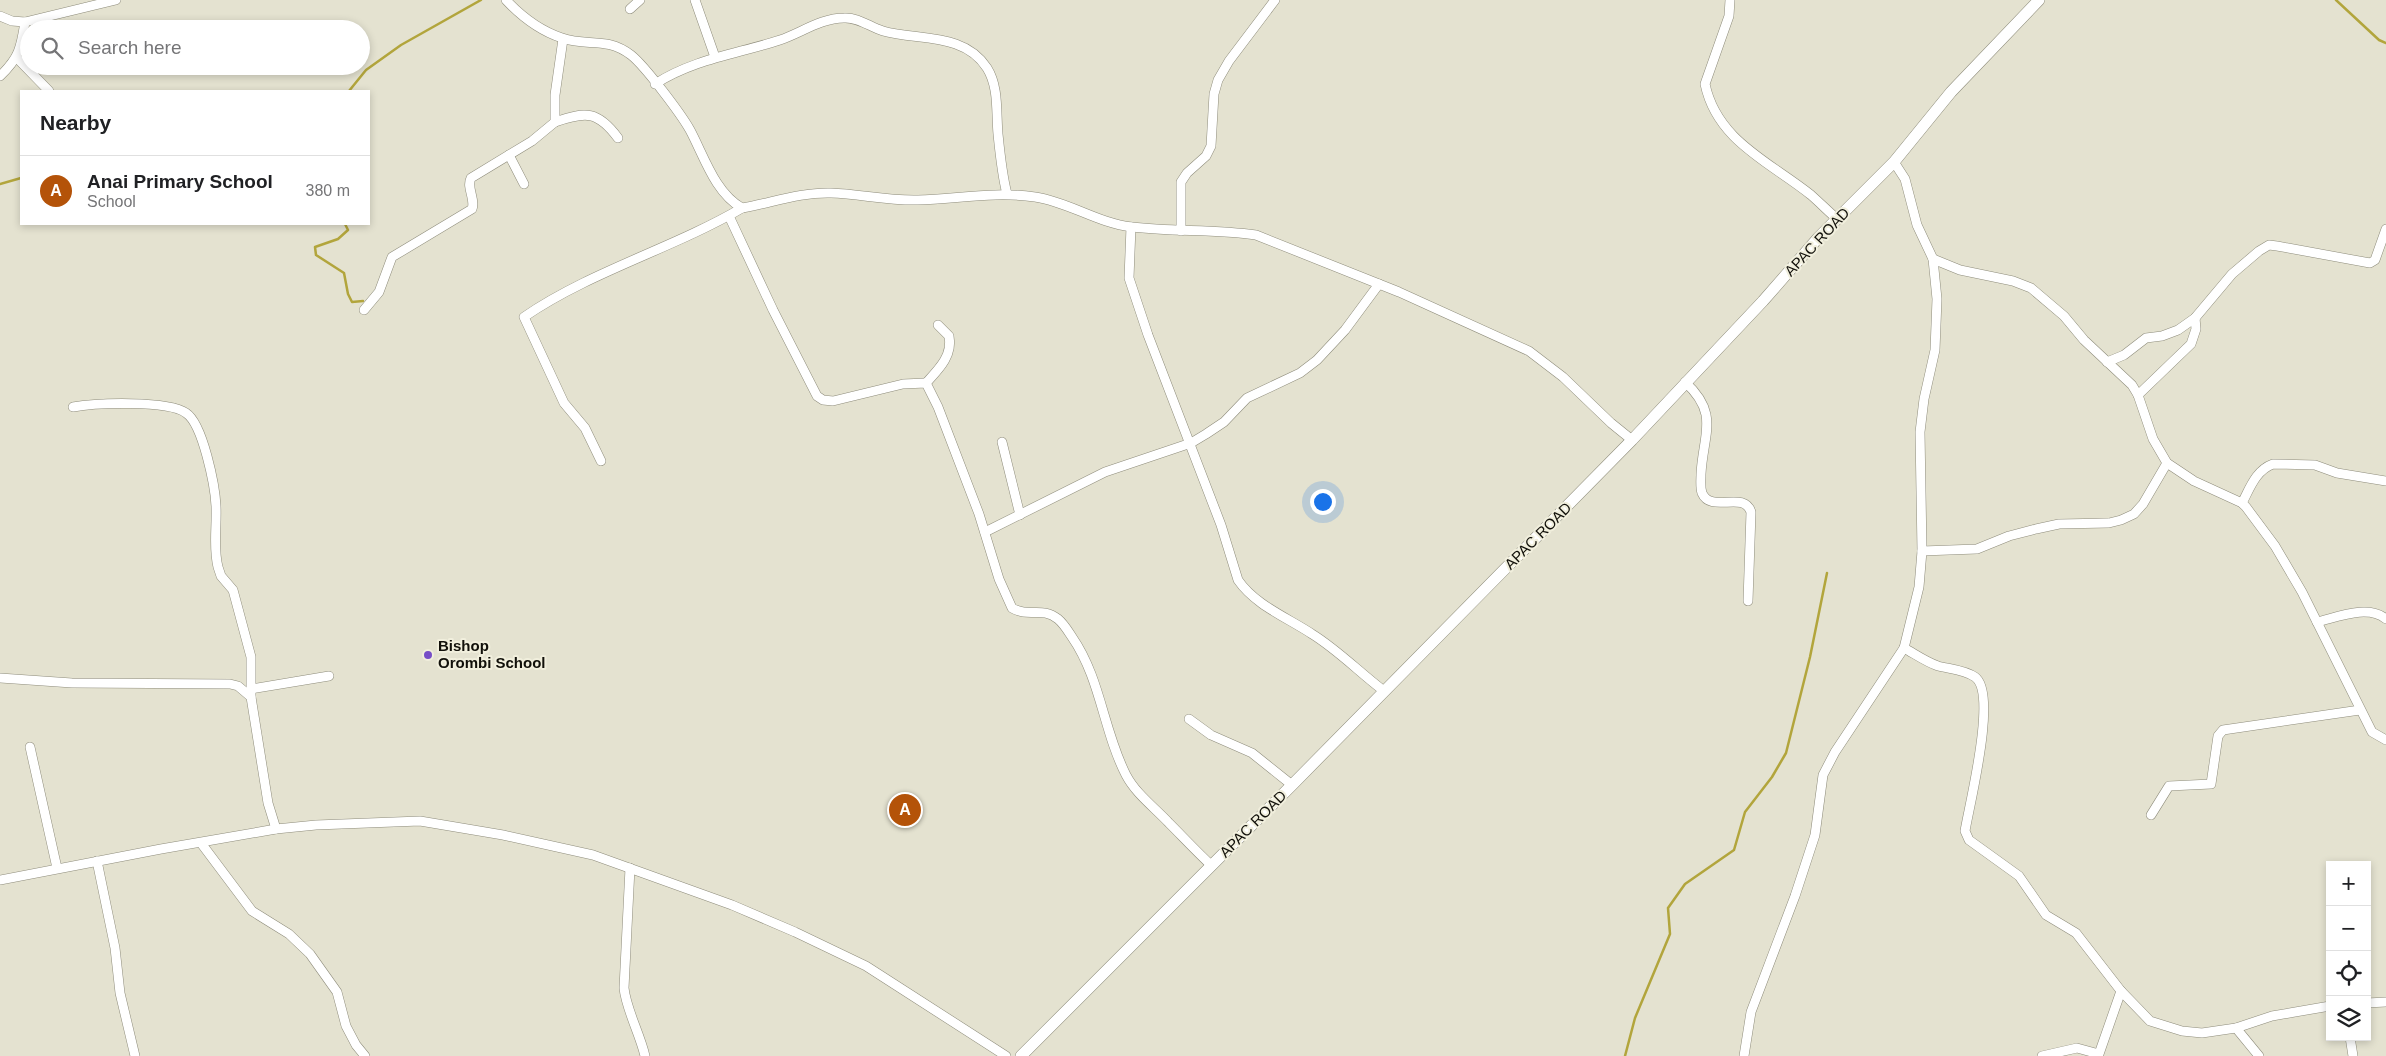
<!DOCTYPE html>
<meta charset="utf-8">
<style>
body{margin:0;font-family:Helvetica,sans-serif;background:#f6f6f6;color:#202124}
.controls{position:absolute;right:15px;bottom:15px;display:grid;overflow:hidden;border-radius:0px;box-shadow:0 2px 8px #0003}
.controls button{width:45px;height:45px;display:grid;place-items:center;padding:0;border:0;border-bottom:1px solid #e0e0e0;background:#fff;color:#202124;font:25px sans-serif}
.you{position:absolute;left:1322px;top:501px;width:18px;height:18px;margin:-12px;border:4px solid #fff;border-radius:50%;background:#1a73e8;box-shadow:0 0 0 8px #1a73e833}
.badge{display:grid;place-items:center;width:32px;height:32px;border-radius:50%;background:#b45309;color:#fff;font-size:16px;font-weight:700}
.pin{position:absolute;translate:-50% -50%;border:2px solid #fff;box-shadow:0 1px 5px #0006}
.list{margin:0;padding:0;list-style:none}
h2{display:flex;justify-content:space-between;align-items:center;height:65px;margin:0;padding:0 20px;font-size:21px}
h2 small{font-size:16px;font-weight:400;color:#757577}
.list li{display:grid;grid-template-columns:32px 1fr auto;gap:15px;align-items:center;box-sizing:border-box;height:70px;padding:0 20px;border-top:1px solid #e0e0e0}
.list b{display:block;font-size:19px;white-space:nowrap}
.list p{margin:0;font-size:16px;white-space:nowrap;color:#757577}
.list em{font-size:16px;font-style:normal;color:#757577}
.icon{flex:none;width:28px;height:28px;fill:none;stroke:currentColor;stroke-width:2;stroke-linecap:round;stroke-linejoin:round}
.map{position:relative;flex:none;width:2386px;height:1056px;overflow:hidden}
.search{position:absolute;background:#fff;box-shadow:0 2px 8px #0003;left:20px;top:20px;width:350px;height:55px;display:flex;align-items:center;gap:12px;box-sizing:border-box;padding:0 18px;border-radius:28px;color:#757577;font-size:19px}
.panel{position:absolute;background:#fff;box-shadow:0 2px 8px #0003;left:20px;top:90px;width:350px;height:135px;border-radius:0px}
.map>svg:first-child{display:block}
</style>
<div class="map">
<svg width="2386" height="1056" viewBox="0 0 2386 1056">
<rect width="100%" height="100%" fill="#e4e2d0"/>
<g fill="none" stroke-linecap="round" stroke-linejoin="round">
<!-- stream -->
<g stroke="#b2a53c" stroke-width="2.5">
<polyline points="2336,0 2379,40 2386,43"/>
<polyline points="349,91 366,70 401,45 481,0"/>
<polyline points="0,184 21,178"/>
<polyline points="345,224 348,230 338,239 315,247 316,255 344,273 348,294 352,302 363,301"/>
<polyline points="1625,1056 1635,1018 1670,934 1668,908 1685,884 1734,850 1745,812 1772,777 1786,753 1810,657 1827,573"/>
</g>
<defs>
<g id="minor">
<path d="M506 0C521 16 541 31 562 38 587 47 606 36 631 55 645 66 681 114 690 130 704 156 715 193 742 208 771 203 801 192 831 193 860 194 889 201 918 200 957 199 995 191 1035 197 1069 202 1097 223 1132 227 1173 232 1215 229 1256 235L1399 292 1529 351 1563 377 1611 423 1632 440"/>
<polyline points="695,0 715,57"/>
<path d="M1730 0 1729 16 1705 84C1717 141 1770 162 1811 195 1820 203 1828 211 1837 219"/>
<polyline points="630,9 640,0"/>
<polyline points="0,16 12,21 25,22 116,0"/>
<polyline points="17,58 49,91"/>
<path d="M0 76C19 58 21 48 25 22"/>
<path d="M655 84C694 59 737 54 780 40 801 33 821 18 844 18 858 17 870 27 883 31 918 41 964 32 987 68 999 87 996 112 998 134 1000 154 1002 175 1007 194"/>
<path d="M555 122C586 111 598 111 618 138"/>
<polyline points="509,155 524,184"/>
<path d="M729 216 773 310 817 396 823 400 833 401 903 384 926 383 938 407 979 514 999 579 1012 608C1029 618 1042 606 1058 619 1064 624 1068 631 1072 637 1101 679 1103 730 1126 775 1136 794 1154 807 1169 823 1183 837 1197 852 1212 866"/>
<path d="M1131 227 1129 278 1148 335 1221 525 1238 580C1255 605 1288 618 1312 634 1338 650 1360 673 1384 691"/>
<polyline points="1181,231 1181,182 1187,173 1206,156 1211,146 1214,94 1218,80 1229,61 1275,0"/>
<polyline points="1933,259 1960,270 2013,281 2031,288 2064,316 2084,340 2132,385 2138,395 2153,439 2167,463 2194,481 2242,503 2246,507 2275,546 2302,592 2372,732 2386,740"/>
<path d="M364 310 379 292 392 257 472 209C476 199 466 188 471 178L532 141 555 122V95L563 39"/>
<polyline points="2107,362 2124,355 2146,338 2162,336 2178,330 2195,318 2232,274 2259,251 2269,245 2277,246 2370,263 2375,260 2386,229"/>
<path d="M1685 382C1720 414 1703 434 1701 474 1701 480 1700 487 1702 493 1711 514 1744 490 1751 512L1748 601"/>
<path d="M926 383C938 370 953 356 949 336L938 325"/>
<polyline points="2138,395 2191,344 2196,329 2195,318"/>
<path d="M73 407C95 403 168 400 186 413 203 424 215 486 216 506 217 527 213 548 218 567L221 576 233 590 251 657V697L268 803 276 829"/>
<polyline points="1002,442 1020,515"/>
<path d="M601 461 585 428 564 403 524 317C591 271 672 249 742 208"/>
<path d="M2242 503C2250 488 2256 470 2273 464L2315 465 2337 473 2386 481"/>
<polyline points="985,532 1105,472 1191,443 1206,434 1224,422 1247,398 1300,373 1317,360 1345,330 1379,284"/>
<polyline points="1922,551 1977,549 2009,536 2036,529 2059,524 2109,523 2121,520 2134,514 2143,504 2167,463"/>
<path d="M2317 622C2338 617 2368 604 2386 619"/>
<path d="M1904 648C1915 654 1926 662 1938 666 1950 669 1965 670 1975 677 1998 693 1969 806 1965 831L1969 840 2019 876 2046 915 2076 933 2121 991 2150 1021 2182 1031 2202 1033 2236 1028 2272 1016 2330 1006"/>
<polyline points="0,678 72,683 230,684 238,686 251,697"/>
<polyline points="251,689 329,676"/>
<polyline points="1189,719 1211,735 1252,753 1292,785"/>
<polyline points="30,747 57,868"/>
<polyline points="2151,815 2169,786 2211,784 2218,736 2223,730 2360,710"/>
<polyline points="201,843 252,911 289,934 310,954 337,992 346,1026 356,1045 365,1056"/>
<polyline points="97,861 115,948 120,993 135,1056"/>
<path d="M630 868 624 988C626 1009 640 1034 645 1056"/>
<polyline points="0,880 161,849 276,829 316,825 420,821 503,835 593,855 732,905 795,932 866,966 1006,1056"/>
<polyline points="2367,1003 2386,1002"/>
<polyline points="2236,1028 2259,1056"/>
<polyline points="2350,1037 2353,1056"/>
<polyline points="1744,1056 1751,1012 1795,896 1815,835 1823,775 1835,752 1904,648 1919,587 1922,551 1920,432 1924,399 1935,350 1937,299 1933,259 1917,225 1905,179 1894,162"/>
<polyline points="2042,1056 2077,1048 2099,1054 2121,991"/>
</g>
<polyline id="major" points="1021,1056 1292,785 1632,440 1763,301 1818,238 1894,162 1951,92 2039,0"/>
</defs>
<!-- minor casing -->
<use href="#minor" stroke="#8e8c7b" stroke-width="10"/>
<!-- major casing -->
<use href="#major" stroke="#8e8c7b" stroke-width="12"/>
<!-- minor -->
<use href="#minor" stroke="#fff" stroke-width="9"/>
<!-- major -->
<use href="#major" stroke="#fff" stroke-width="11"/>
</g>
<!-- markers -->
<circle fill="#774ec7" stroke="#f1efdd" stroke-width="2" cx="428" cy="655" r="5"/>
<g text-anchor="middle" stroke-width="4" stroke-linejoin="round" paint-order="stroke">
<!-- street labels -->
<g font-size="15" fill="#11100a" stroke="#f1efdd">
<text transform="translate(1817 242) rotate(-47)" y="5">APAC ROAD</text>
<text transform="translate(1538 536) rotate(-45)" y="5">APAC ROAD</text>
<text transform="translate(1253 824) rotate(-45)" y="5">APAC ROAD</text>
</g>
<!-- poi labels -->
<g font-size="15" font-weight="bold" fill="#11100a" stroke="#f1efdd" text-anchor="start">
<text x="438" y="651">Bishop<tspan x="438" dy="17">Orombi School</tspan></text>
</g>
</g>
</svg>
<div class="controls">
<button>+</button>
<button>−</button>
<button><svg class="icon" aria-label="locate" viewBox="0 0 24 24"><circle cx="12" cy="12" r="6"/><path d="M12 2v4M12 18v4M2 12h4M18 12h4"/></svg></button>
<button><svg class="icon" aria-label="layers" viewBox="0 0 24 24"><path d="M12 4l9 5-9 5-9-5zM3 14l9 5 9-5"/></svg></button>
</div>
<div class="you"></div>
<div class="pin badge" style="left:905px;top:810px">A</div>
<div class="search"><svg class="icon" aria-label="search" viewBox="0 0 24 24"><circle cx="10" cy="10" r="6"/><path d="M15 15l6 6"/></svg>Search here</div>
<section class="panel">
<h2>Nearby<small></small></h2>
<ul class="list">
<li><span class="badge">A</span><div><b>Anai Primary School</b><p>School</p></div><em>380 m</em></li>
</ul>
</section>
</div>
